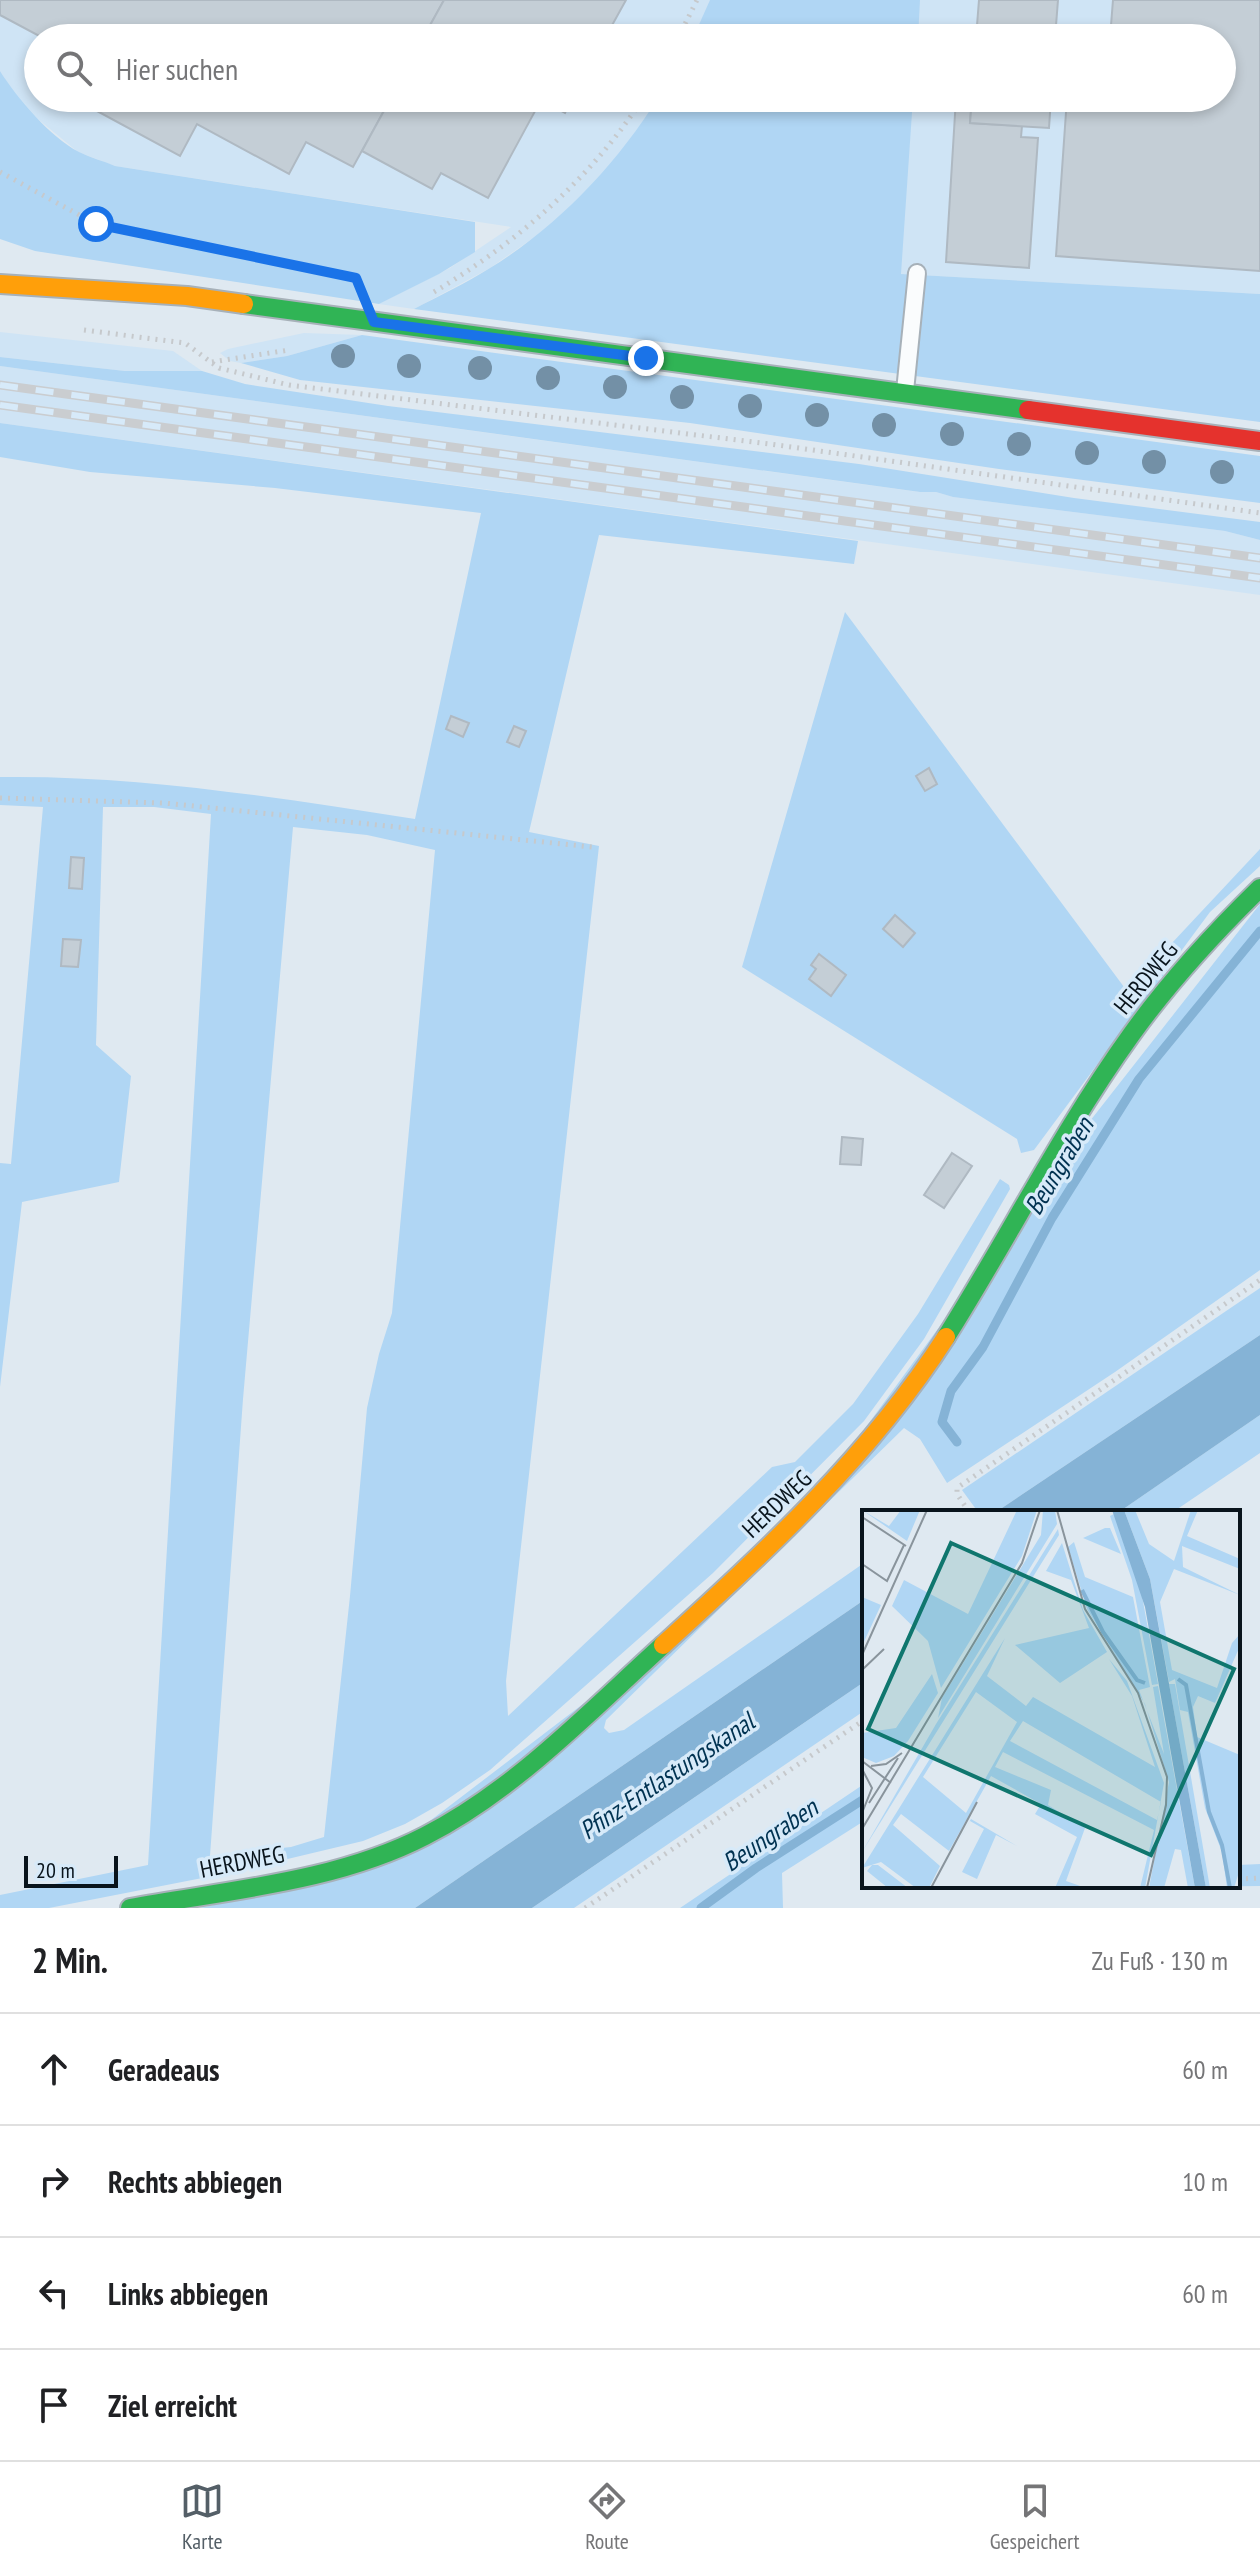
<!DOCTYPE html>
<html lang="de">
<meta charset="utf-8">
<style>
body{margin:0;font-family:"PT Sans Narrow",sans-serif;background:#f2f2f2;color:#202124}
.scale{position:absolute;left:24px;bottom:20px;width:94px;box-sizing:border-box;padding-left:8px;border:4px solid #09141c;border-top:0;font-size:22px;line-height:28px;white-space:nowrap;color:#09141c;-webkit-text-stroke:6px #d7eaf9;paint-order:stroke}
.stop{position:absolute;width:24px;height:24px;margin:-18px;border:6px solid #1a73e8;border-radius:50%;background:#fff}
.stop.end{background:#1a73e8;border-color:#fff;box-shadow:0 2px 8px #0008}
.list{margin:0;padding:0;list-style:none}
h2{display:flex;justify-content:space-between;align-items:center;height:104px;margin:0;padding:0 32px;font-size:34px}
h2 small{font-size:26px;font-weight:400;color:#757577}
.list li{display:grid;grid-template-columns:52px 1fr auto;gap:24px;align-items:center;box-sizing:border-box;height:112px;padding:0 32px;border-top:2px solid #e0e0e0}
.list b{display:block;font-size:30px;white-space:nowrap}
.list em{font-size:26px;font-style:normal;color:#757577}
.icon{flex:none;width:44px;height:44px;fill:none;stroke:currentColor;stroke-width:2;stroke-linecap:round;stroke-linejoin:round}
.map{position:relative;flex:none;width:1260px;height:1908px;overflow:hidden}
.search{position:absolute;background:#fff;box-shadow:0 4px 12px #0003;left:24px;right:24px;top:24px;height:88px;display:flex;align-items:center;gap:20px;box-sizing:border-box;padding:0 28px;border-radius:44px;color:#757577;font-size:30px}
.sheet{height:552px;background:#fff}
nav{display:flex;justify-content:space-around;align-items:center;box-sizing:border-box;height:112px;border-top:2px solid #e0e0e0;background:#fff;font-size:22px;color:#757577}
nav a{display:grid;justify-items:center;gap:4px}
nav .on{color:#545f67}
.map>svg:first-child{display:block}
</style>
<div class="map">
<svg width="1260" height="1908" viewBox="0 0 1260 1908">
<rect width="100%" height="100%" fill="#dfe9f1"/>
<!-- built -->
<g fill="#cfe4f5" fill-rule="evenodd">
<path d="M0 0H1260V294L900 274 536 236 490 268 414 309 379 304 450 268 511 227 115 166 78 152 33 115 16 96 0 71ZM38 38H1222V98H38Z"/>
<polygon points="0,332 173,351 202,371 125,371 0,357"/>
<polygon points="304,333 362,335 287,356 241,363 230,361 220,353 228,349"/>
<polygon points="0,366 919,492 936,492 953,497 1225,531 1260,540 1260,595 0,423"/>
</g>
<!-- green -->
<g fill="#b0d6f4" fill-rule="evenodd">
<polygon points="710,0 920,0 918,38 693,38"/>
<path d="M0 71C17 98 50 137 79 152 91 158 104 161 115 166L475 222V252L439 274 379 304 35 251 0 239Z"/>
<path d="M658 98H913L901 274 1260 294V422L414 309C439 296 466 283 490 268 557 227 616 165 658 98Z"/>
<polygon points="362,335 1260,456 1260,503 999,469 690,423 300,380 241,363 287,356"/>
<polygon points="0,357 125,371 202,371 245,384 388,406 859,464 1074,498 1260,522 1260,540 1225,531 953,497 936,492 920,492 0,366"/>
<path d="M0 423 858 541 854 564 599 535 529 832 599 846 506 1681 508 1716 772 1467 795 1462 853 1404 918 1314 1000 1179 1009 1185 1010 1189 924 1339 864 1421 713 1573 490 1770 442 1803 405 1824 363 1841 233 1872 49 1908H0V1895L148 1865 211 814 154 807H103L96 1045 131 1076 119 1182 22 1202 0 1387V1163L11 1164 43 807 0 805V777C140 775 278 798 415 819L481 513 275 488 90 472 0 457ZM293 827 367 835 435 850 392 1313 379 1354 367 1408 350 1596 324 1837 291 1847 210 1856 243 1399Z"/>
<polygon points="845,612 1127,991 1260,849 1260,866 1210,912 1034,1150 1021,1153 1017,1139 742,967"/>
<polygon points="1260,904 1260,1270 1115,1372 947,1483 920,1439 904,1428 606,1720 604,1728 609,1733 624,1730 864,1563 864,1600 415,1908 200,1908 363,1872 765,1565 1090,1121"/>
<polygon points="1260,1288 1260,1335 996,1512 978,1512 962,1490"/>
<polygon points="1260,1415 1260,1453 1173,1512 1119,1512"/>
<polygon points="864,1682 864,1711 574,1908 532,1908"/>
<polygon points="864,1784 864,1821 782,1873 783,1908 680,1908"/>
<polygon points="1260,1864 1260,1886 1017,1889 1017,1886 1238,1886 1238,1865"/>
</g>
<!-- water -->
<g fill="#85b3d6">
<polygon points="1260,1335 1260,1415 1119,1512 996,1512"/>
<polygon points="864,1600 864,1682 532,1908 415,1908"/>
</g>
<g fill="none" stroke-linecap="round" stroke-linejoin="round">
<!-- stream -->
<g stroke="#85b3d6" stroke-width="9">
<polyline points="957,1442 942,1422 951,1391 983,1347 1052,1218 1139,1079 1260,931"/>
<polyline points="701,1908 756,1868 864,1799"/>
</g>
</g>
<!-- building -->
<g fill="#c4ced6" stroke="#afb9c2" stroke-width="2">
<polygon points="0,0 444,0 423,38 43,38 0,15"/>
<polygon points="444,0 626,0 605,38 423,38"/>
<polygon points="979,0 1058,0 1055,38 976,38"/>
<polygon points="1113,0 1260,0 1260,271 1056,256 1067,98 1222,98 1222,38 1110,38"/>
<polygon points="73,98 391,98 353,167 306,142 289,174 197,124 180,156"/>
<polygon points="391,98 573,98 565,113 541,100 488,198 441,173 432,189 362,151"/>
<polygon points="956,98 972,98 970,123 1022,126 1021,137 1038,138 1029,268 946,262"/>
<polygon points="972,98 1051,98 1049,128 970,123"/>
<polygon points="451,716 469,723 463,737 446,729"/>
<polygon points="514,726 526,731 519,747 507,742"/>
<polygon points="929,768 937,784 925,791 916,776"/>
<polygon points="71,857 84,858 82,889 69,888"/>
<polygon points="895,915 915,933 903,947 883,929"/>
<polygon points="63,939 81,940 78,967 61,966"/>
<polygon points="819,954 846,975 831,996 809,979 816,969 811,965"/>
<polygon points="842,1137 863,1139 861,1165 840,1164"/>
<polygon points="952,1153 972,1166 944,1208 924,1195"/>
</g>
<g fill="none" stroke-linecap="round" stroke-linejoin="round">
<defs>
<polyline id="lane" points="905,391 917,273"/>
<g id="fast">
<polyline points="244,304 1028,410"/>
<path d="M946 1337C1009 1237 1062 1131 1131 1035 1169 982 1213 934 1260 888"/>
<path d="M130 1908C228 1890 336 1882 425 1836 515 1790 589 1712 663 1645"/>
</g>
<g id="slow">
<polyline points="0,284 187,296 244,304"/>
<path d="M663 1645C766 1551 870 1456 946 1337"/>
</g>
<polyline id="jam" points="1028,410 1260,441"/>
</defs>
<!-- lane casing -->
<use href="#lane" stroke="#a7b1b9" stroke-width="20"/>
<!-- fast casing -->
<use href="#fast" stroke="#a7b1b9" stroke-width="22"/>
<!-- slow casing -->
<use href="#slow" stroke="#a7b1b9" stroke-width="22"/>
<!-- jam casing -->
<use href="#jam" stroke="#a7b1b9" stroke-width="22"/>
<!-- path -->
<g stroke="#c6c9cc" stroke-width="5" stroke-dasharray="2 6" stroke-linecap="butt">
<polyline points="678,38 697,0"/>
<polyline points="0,172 96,224 356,278 357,282"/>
<path d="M434 292C516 243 591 179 643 98"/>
<polyline points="84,330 185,343 219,368 289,385 770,444 1260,513"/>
<polyline points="212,362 289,350"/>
<polyline points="0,798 164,803 592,847"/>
<polyline points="969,1512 957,1494 957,1488 1260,1280"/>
<polyline points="1238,1879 1260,1878"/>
<polyline points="585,1908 864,1720"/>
</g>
<!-- lane -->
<use href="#lane" stroke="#fafcfd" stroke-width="16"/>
<!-- fast -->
<use href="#fast" stroke="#30b455" stroke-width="18"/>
<!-- slow -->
<use href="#slow" stroke="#ff9f0a" stroke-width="18"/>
<!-- jam -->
<use href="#jam" stroke="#e5322d" stroke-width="18"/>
<defs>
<g id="rail">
<polyline points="0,385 1260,558"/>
<polyline points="0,405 1260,578"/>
</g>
</defs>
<!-- rail casing -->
<use href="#rail" stroke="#cacdd0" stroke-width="9"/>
<!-- rail -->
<use href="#rail" stroke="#d7eaf9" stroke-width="6" stroke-dasharray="18" stroke-linecap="butt"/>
</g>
<!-- trees -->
<g fill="#7390a6">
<circle cx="343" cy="356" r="12"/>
<circle cx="409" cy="366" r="12"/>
<circle cx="480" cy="368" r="12"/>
<circle cx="548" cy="378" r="12"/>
<circle cx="615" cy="387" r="12"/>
<circle cx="682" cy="397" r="12"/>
<circle cx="750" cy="406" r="12"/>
<circle cx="817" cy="415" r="12"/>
<circle cx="884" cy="425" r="12"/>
<circle cx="952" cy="434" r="12"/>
<circle cx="1019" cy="444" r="12"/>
<circle cx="1087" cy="453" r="12"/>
<circle cx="1154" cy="462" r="12"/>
<circle cx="1222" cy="472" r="12"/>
</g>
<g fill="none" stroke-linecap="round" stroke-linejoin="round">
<!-- route -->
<polyline stroke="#1a73e8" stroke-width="10" points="96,224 356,278 374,322 646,358"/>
</g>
<g text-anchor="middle" stroke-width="7" stroke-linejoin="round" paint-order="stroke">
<!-- street labels -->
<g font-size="24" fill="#09141c" stroke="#d7eaf9">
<text transform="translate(1146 978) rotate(-51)" y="8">HERDWEG</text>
<text transform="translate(777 1504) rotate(-44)" y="8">HERDWEG</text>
<text transform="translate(242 1862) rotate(-11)" y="8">HERDWEG</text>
</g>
<!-- water labels -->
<g font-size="26" font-style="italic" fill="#003251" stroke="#d7eaf9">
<text transform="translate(1059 1166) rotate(-59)" y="9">Beungraben</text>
<text transform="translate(667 1776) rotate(-34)" y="9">Pfinz-Entlastungskanal</text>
<text transform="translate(770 1835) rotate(-34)" y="9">Beungraben</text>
</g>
</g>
<!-- overview -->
<g transform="translate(862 1510)">
<rect width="378" height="378" fill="#dfe9f1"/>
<path d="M0 0 27 16 39 0H58L45 31ZM155 0H175L160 46 79 178 66 131 30 96 42 70 106 104ZM181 0H193L195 14 76 208 80 188 179 25ZM262 0H273L287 34 312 51 329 0H336L325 26 378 49V59L320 36 321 57 378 85 312 59 298 92 310 160 355 178 370 133 378 124V136L353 193 336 186 331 197 335 227 378 245V359L372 378H365L360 342 343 298 326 202 318 200 313 169 307 172 288 69ZM252 4 278 75 296 174 290 175 270 70 248 6ZM248 18 259 44 221 28 243 18ZM196 19 197 25 0 342 74 214ZM212 32 223 67 271 87 288 177 277 180 302 244 291 177 296 176 333 378H326L319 340 313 339 302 378H287L307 272 283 194 225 99 206 37ZM200 33 221 100 245 142 198 173 153 135 227 118 209 70 184 61ZM0 87 19 95 0 136ZM143 128 125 166 164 196 171 187 293 257 270 186 247 149 265 171 302 273 283 378H278L292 320 141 242 133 257 189 280 186 295 223 318 204 371 224 378H193L215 327 173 304 179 294 129 266 87 341 39 304 31 315 78 356 67 378H54L19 352 0 358ZM114 182 155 212 104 303 61 267ZM161 211 299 292 295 310 148 231ZM70 164 76 183 46 231 32 246 14 253 0 247V223L34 218ZM307 174H313L348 378H344ZM109 309 155 336 134 325 115 369 100 362 122 319 108 311 70 378ZM10 355H16L46 378H26L5 361Z" fill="#b0d6f4" fill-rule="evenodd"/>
<path d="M250 0H262L288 69 344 378H333L283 97Z" fill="#85b3d6"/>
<path fill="none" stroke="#85b3d6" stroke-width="4" d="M220 80 241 122 275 170 283 173M316 169 324 175 347 302 360 335 368 378"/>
<path fill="none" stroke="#89949c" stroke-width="2" d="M195 0 223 99 276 183 305 267 304 295 285 378M0 7 44 36M0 54 25 71 42 35M0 145 65 0M0 160 22 139M0 251 29 273M9 256 24 254 40 243M0 259 10 278 0 303M7 293 36 248M0 319 160 53 178 0M69 378 115 292"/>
<path fill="#0f766e" fill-opacity="0.15" stroke="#0f766e" stroke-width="4" d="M89 33 372 159 289 345 6 219Z"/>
<rect width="378" height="378" fill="none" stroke="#09141c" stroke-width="4"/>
</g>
</svg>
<div class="scale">20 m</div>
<div class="stop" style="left:96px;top:224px"></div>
<div class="stop end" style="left:646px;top:358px"></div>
<div class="search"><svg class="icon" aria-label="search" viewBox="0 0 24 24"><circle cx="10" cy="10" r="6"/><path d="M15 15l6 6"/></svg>Hier suchen</div>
</div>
<section class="sheet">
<h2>2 Min.<small>Zu Fuß · 130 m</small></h2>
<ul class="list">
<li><svg class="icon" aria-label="ahead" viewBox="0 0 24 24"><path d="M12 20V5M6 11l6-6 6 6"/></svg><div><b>Geradeaus</b></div><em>60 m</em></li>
<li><svg class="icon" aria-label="right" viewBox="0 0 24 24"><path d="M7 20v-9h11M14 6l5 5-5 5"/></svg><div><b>Rechts abbiegen</b></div><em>10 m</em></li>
<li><svg class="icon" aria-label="left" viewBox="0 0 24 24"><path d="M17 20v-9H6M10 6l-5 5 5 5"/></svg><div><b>Links abbiegen</b></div><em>60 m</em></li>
<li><svg class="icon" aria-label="arrive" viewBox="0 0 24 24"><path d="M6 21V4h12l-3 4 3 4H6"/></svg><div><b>Ziel erreicht</b></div></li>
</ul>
</section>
<nav>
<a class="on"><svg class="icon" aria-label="map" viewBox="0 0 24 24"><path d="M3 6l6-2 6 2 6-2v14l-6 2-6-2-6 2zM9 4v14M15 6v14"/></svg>Karte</a>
<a><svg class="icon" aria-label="directions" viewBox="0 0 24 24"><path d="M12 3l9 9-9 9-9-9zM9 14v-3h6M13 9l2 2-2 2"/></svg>Route</a>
<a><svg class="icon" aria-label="saved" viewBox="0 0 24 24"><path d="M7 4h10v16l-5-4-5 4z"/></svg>Gespeichert</a>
</nav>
